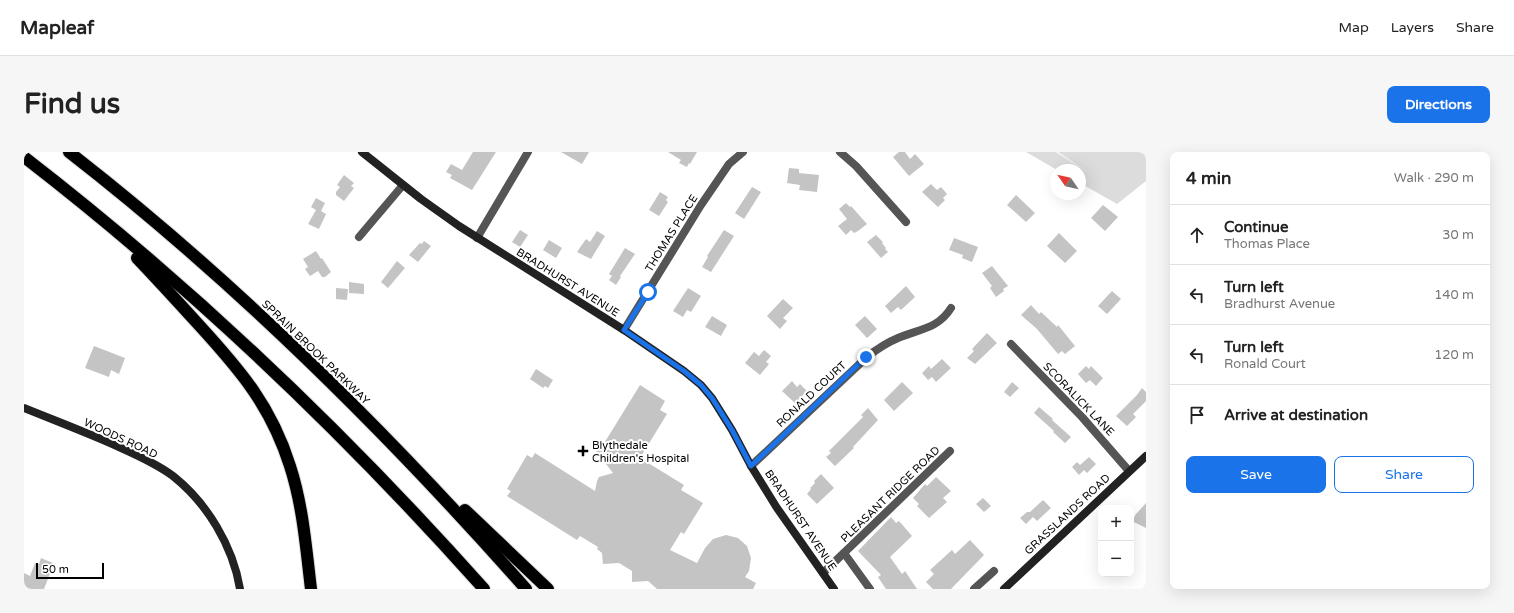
<!DOCTYPE html>
<meta charset="utf-8">
<style>
body{margin:0;font-family:"Varela Round",sans-serif;background:#f6f6f6;color:#222}
.controls{position:absolute;right:12px;bottom:12px;display:grid;overflow:hidden;border-radius:8px;box-shadow:0 4px 16px #0002}
.controls button{width:36px;height:36px;display:grid;place-items:center;padding:0;border:0;border-bottom:1px solid #e0e0e0;background:#fff;color:#222;font:20px sans-serif}
.compass{position:absolute;left:1026px;top:12px;width:36px;height:36px;border-radius:50%;background:#fff;box-shadow:0 4px 16px #0002;rotate:304deg}
.scale{position:absolute;left:12px;bottom:10px;width:68px;box-sizing:border-box;padding-left:4px;border:2px solid #000;border-top:0;font-size:11px;line-height:14px;white-space:nowrap;color:#000;-webkit-text-stroke:3px #fff;paint-order:stroke}
.stop{position:absolute;width:12px;height:12px;margin:-9px;border:3px solid #1a73e8;border-radius:50%;background:#fff}
.stop.end{background:#1a73e8;border-color:#fff;box-shadow:0 1px 4px #0008}
.list{margin:0;padding:0;list-style:none}
h2{display:flex;justify-content:space-between;align-items:center;height:52px;margin:0;padding:0 16px;font-size:17px}
h2 small{font-size:13px;font-weight:400;color:#767676}
.list li{display:grid;grid-template-columns:26px 1fr auto;gap:12px;align-items:center;box-sizing:border-box;height:60px;padding:0 16px;border-top:1px solid #e0e0e0}
.list b{display:block;font-size:15px;white-space:nowrap}
.list p{margin:0;font-size:13px;white-space:nowrap;color:#767676}
.list em{font-size:13px;font-style:normal;color:#767676}
.actions{display:flex;gap:8px;padding:12px 16px}
.actions a{flex:1;padding:9px 0;border:1px solid #1a73e8;border-radius:8px;text-align:center;font-size:14px;color:#1a73e8}
.actions .main{background:#1a73e8;color:#fff}
.icon{flex:none;width:22px;height:22px;fill:none;stroke:currentColor;stroke-width:2;stroke-linecap:round;stroke-linejoin:round}
.map{position:relative;flex:none;width:1122px;height:437px;overflow:hidden;border-radius:8px}
header{display:flex;align-items:center;gap:24px;box-sizing:border-box;height:56px;padding:0 20px;background:#fff;border-bottom:1px solid #e0e0e0}
header strong{font-size:19px}
nav{display:flex;gap:22px;margin-inline-start:auto;font-size:14px}
.intro{display:flex;align-items:center;justify-content:space-between;box-sizing:border-box;height:96px;padding:0 24px}
h1{margin:0;font-size:28px}
.button{padding:10px 18px;border-radius:8px;background:#1a73e8;color:#fff;font-size:14px;font-weight:700}
main{display:flex;gap:24px;padding:0 24px}
aside{flex:1;background:#fff;border-radius:8px;box-shadow:0 4px 16px #0002}
.map>svg:first-child{display:block}
</style>
<header>
<strong>Mapleaf</strong>
<nav><a>Map</a><a>Layers</a><a>Share</a></nav>
</header>
<div class="intro"><h1>Find us</h1><a class="button">Directions</a></div>
<main>
<div class="map">
<svg width="1122" height="437" viewBox="0 0 1122 437">
<rect width="100%" height="100%" fill="#fff"/>
<!-- green -->
<polygon fill="#dcdcdc" points="1002,0 1032,0 1068,23 1034,0 1122,0 1122,29 1093,52 1056,31 1056,18 1033,18"/>
<!-- building -->
<g fill="#c4c4c4">
<polygon points="449,0 472,0 448,38 426,26 428,23 422,20 427,12 438,18"/>
<polygon points="537,0 565,0 558,12"/>
<polygon points="644,0 673,0 666,12 665,11 663,15 655,11 657,8"/>
<polygon points="875,0 881,0 886,7 891,2 900,12 885,24 869,5"/>
<polygon points="765,16 775,17 775,21 795,23 793,40 775,38 776,33 763,31"/>
<polygon points="320,23 330,31 327,34 330,36 320,49 312,43 312,40 316,35 313,33"/>
<polygon points="907,32 913,38 917,35 923,42 919,46 921,48 914,55 898,40"/>
<polygon points="728,35 737,40 720,67 711,61"/>
<polygon points="636,40 644,45 642,48 644,50 635,64 625,58"/>
<polygon points="992,43 1011,61 1002,70 983,53"/>
<polygon points="292,46 301,51 297,59 302,62 295,77 284,72 292,58 287,55"/>
<polygon points="822,51 826,55 827,54 843,72 834,79 830,81 827,78 822,83 814,74 823,67 815,57"/>
<polygon points="1079,53 1094,65 1081,79 1067,66"/>
<polygon points="496,78 504,83 496,95 488,90"/>
<polygon points="700,78 710,84 687,120 678,115 684,105 683,104"/>
<polygon points="573,79 581,84 567,107 553,100 562,87 566,90"/>
<polygon points="1035,81 1053,99 1041,111 1023,94"/>
<polygon points="852,83 859,90 858,91 862,96 861,97 864,100 857,106 843,90"/>
<polygon points="930,86 954,95 948,110 938,106 939,103 925,98"/>
<polygon points="525,88 538,96 532,106 519,98"/>
<polygon points="400,89 407,94 394,110 385,103 396,91 398,92"/>
<polygon points="601,96 611,102 596,124 597,125 592,133 585,128 588,124 585,122"/>
<polygon points="292,99 297,107 298,106 307,120 301,125 298,125 294,119 286,124 281,117 284,115 279,107"/>
<polygon points="373,109 381,116 364,136 357,130"/>
<polygon points="968,114 984,134 979,137 980,139 972,145 966,136 968,134 958,121"/>
<polygon points="325,130 340,132 340,142 325,141"/>
<polygon points="882,134 891,145 877,158 874,155 867,161 861,154"/>
<polygon points="312,136 324,137 323,148 312,147"/>
<polygon points="664,136 677,144 667,160 663,158 659,165 649,159"/>
<polygon points="1088,139 1097,147 1083,162 1074,154"/>
<polygon points="759,147 769,156 759,166 763,169 756,177 743,164"/>
<polygon points="1007,153 1015,162 1017,160 1033,175 1034,173 1051,194 1041,202 1038,199 1034,202 1013,177 997,163"/>
<polygon points="688,164 703,173 697,184 681,175"/>
<polygon points="841,164 853,177 843,186 831,173"/>
<polygon points="963,181 973,191 951,212 943,206 950,199 948,197"/>
<polygon points="70,194 101,206 95,222 87,218 85,225 61,216"/>
<polygon points="740,198 747,204 742,210 745,212 736,223 721,211 730,200 735,204"/>
<polygon points="918,207 927,216 912,230 908,225 904,228 898,221 905,214 907,217"/>
<polygon points="1062,214 1065,217 1067,214 1079,226 1072,234 1066,228 1062,231 1054,222"/>
<polygon points="512,217 529,228 524,236 521,234 519,236 506,227"/>
<polygon points="768,229 773,235 776,232 783,239 771,251 758,239"/>
<polygon points="878,230 889,241 870,259 860,248"/>
<polygon points="988,230 995,236 986,245 980,240"/>
<polygon points="616,233 641,249 636,258 643,262 616,306 660,333 657,338 679,351 660,382 657,380 646,398 673,411 681,396 689,387 702,383 714,386 723,394 727,406 725,419 721,425 732,431 729,437 633,437 624,429 608,430 608,419 595,411 579,412 578,401 573,397 574,395 556,384 553,388 483,344 487,339 483,337 503,303 508,306 511,301 571,339 573,329 575,325 589,321 572,299 572,294 579,293"/>
<polygon points="1118,236 1122,240 1122,249 1109,262 1112,265 1103,274 1092,264 1113,243"/>
<polygon points="1015,255 1029,267 1028,268 1047,285 1041,291 1029,280 1030,279 1010,261"/>
<polygon points="844,256 854,268 829,295 830,296 811,314 802,305 807,301 805,299 839,265 837,263"/>
<polygon points="1065,305 1072,312 1063,321 1060,318 1055,323 1048,315 1053,310 1056,313"/>
<polygon points="797,322 810,336 793,352 783,342 787,337 786,336 791,331 790,329"/>
<polygon points="912,325 927,339 919,346 923,350 905,366 893,354 895,352 889,346 901,332 903,334"/>
<polygon points="959,346 967,354 960,360 952,352"/>
<polygon points="1019,348 1027,356 1013,369 1009,365 1002,372 996,366 1003,360 1006,360"/>
<polygon points="1122,351 1122,376 1108,369 1112,362"/>
<polygon points="867,365 872,371 875,369 888,384 866,405 878,422 881,419 893,437 862,437 854,425 857,423 834,399"/>
<polygon points="946,388 960,403 927,437 909,437 902,430 910,422 906,418 928,398 931,402"/>
<polygon points="17,406 29,411 27,413 29,414 20,437 0,437 0,421 6,424 11,411 15,412"/>
</g>
<g fill="none" stroke-linecap="round" stroke-linejoin="round">
<defs>
<g id="highway">
<path d="M45 0C210 128 364 281 502 437"/>
<path d="M0 5C167 134 320 280 460 437"/>
<path d="M113 106C134 128 155 151 175 173 217 219 247 254 266 314 279 354 282 396 287 437"/>
<polyline points="441,358 524,437"/>
</g>
</defs>
<!-- highway casing -->
<use href="#highway" stroke="#dbdbdb" stroke-width="14"/>
<!-- street -->
<g stroke="#555" stroke-width="8">
<polyline points="816,0 832,14 882,70"/>
<polyline points="335,85 379,33"/>
<polyline points="453,86 504,0"/>
<polyline points="600,178 677,53 705,12 719,0"/>
<polyline points="987,192 1058,265 1105,319"/>
<path d="M727 314 843 205C853 197 862 191 874 186 895 177 914 177 927 156"/>
<polyline points="820,401 846,437"/>
<polyline points="799,421 926,299"/>
<polyline points="950,437 970,419"/>
</g>
<!-- secondary -->
<g stroke="#222" stroke-width="8">
<polyline points="338,0 397,47 435,74 600,178 660,219 677,233 688,246 708,278 727,314 753,356 810,437"/>
<path d="M0 256C32 269 64 281 95 295 113 303 133 312 149 324 183 351 209 394 216 437"/>
<polyline points="980,437 1122,304"/>
</g>
<!-- highway -->
<use href="#highway" stroke="#000" stroke-width="12"/>
</g>
<g fill="none" stroke-linecap="round" stroke-linejoin="round">
<!-- route -->
<polyline stroke="#1a73e8" stroke-width="5" points="624,140 600,178 660,219 677,233 688,246 708,278 727,314 842,205"/>
</g>
<!-- markers -->
<path fill="#000" stroke="#fff" stroke-width="1.5" d="M557 293h4v4h4v4h-4v4h-4v-4h-4v-4h4z"/>
<g text-anchor="middle" stroke-width="4" stroke-linejoin="round" paint-order="stroke">
<!-- street labels -->
<g font-size="11" fill="#000" stroke="#fff">
<text transform="translate(647 81) rotate(-58)" y="4">THOMAS PLACE</text>
<text transform="translate(544 130) rotate(32)" y="4">BRADHURST AVENUE</text>
<text transform="translate(292 200) rotate(44)" y="4">SPRAIN BROOK PARKWAY</text>
<text transform="translate(787 242) rotate(-43)" y="4">RONALD COURT</text>
<text transform="translate(1055 247) rotate(46)" y="4">SCORALICK LANE</text>
<text transform="translate(97 286) rotate(25)" y="4">WOODS ROAD</text>
<text transform="translate(866 342) rotate(-44)" y="4">PLEASANT RIDGE ROAD</text>
<text transform="translate(1043 362) rotate(-43)" y="4">GRASSLANDS ROAD</text>
<text transform="translate(777 368) rotate(56)" y="4">BRADHURST AVENUE</text>
</g>
<!-- poi labels -->
<g font-size="11" fill="#000" stroke="#fff" text-anchor="start">
<text x="568" y="297">Blythedale<tspan x="568" dy="13">Children's Hospital</tspan></text>
</g>
</g>
</svg>
<div class="controls">
<button>+</button>
<button>−</button>
</div>
<svg class="compass" viewBox="-18 -18 36 36"><path d="M0-13l5 13h-10z" fill="#e53935"/><path d="M0 13l5-13h-10z" fill="#767676"/></svg>
<div class="scale">50 m</div>
<div class="stop" style="left:624px;top:140px"></div>
<div class="stop end" style="left:842px;top:205px"></div>
</div>
<aside>
<h2>4 min<small>Walk · 290 m</small></h2>
<ul class="list">
<li><svg class="icon" aria-label="ahead" viewBox="0 0 24 24"><path d="M12 20V5M6 11l6-6 6 6"/></svg><div><b>Continue</b><p>Thomas Place</p></div><em>30 m</em></li>
<li><svg class="icon" aria-label="left" viewBox="0 0 24 24"><path d="M17 20v-9H6M10 6l-5 5 5 5"/></svg><div><b>Turn left</b><p>Bradhurst Avenue</p></div><em>140 m</em></li>
<li><svg class="icon" aria-label="left" viewBox="0 0 24 24"><path d="M17 20v-9H6M10 6l-5 5 5 5"/></svg><div><b>Turn left</b><p>Ronald Court</p></div><em>120 m</em></li>
<li><svg class="icon" aria-label="arrive" viewBox="0 0 24 24"><path d="M6 21V4h12l-3 4 3 4H6"/></svg><div><b>Arrive at destination</b></div></li>
</ul>
<div class="actions"><a class="main">Save</a><a>Share</a></div>
</aside>
</main>
